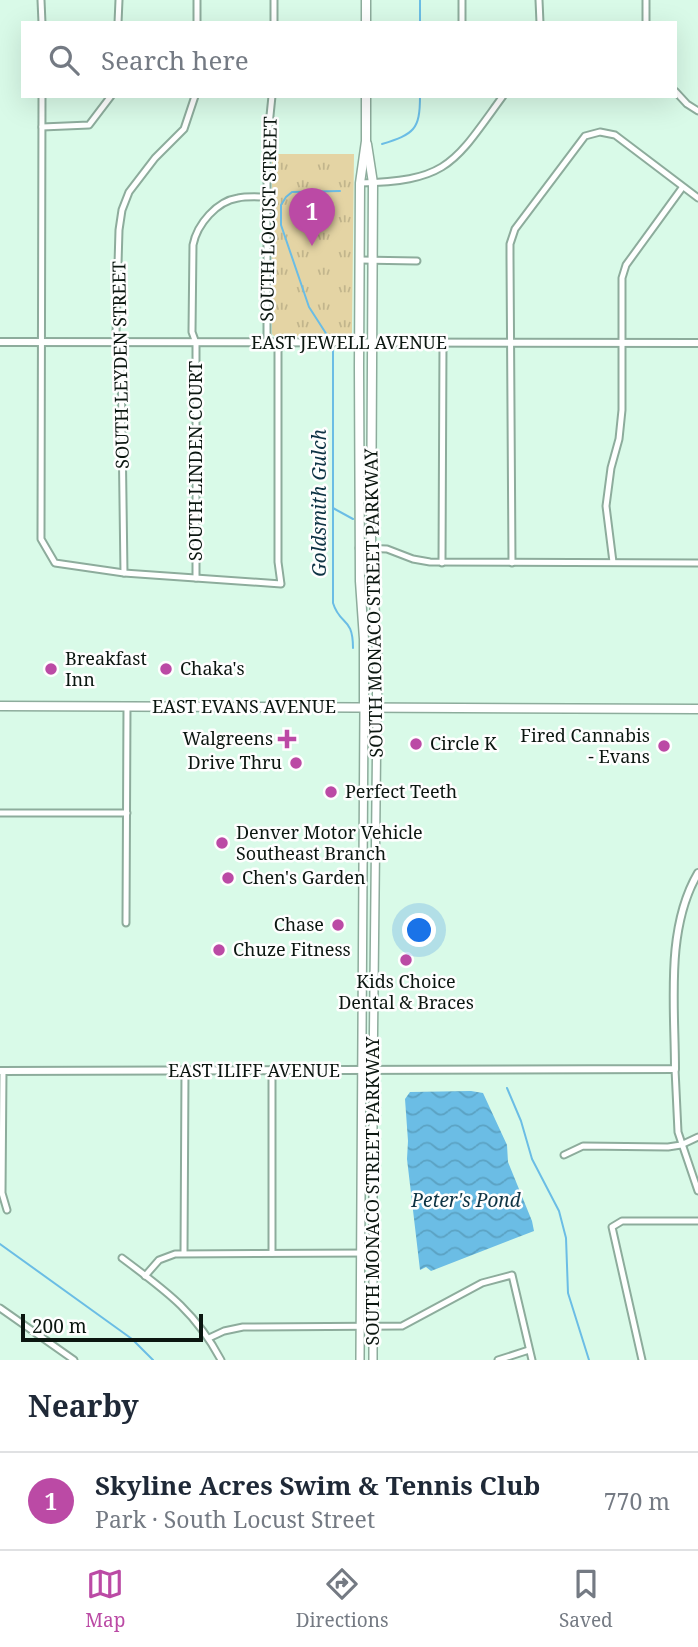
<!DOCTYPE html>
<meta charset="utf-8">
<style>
body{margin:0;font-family:"Noto Serif",serif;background:#f2f2f3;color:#1f2937}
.scale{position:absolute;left:21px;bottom:18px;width:182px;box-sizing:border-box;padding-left:7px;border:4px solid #0b1610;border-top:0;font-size:19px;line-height:24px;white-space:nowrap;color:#0b1610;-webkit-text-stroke:5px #fefefe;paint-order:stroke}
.you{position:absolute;left:420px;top:931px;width:24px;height:24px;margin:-18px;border:5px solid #fff;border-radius:50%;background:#1a73e8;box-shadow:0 0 0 10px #1a73e833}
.badge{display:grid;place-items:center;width:46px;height:46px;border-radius:50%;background:#bb4aa5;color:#fff;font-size:23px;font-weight:700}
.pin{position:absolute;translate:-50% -58px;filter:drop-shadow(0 2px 4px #0008)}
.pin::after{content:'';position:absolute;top:37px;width:24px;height:21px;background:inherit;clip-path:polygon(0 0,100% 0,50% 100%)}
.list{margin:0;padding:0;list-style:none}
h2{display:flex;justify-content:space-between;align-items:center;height:91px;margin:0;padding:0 28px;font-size:30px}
h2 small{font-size:23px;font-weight:400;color:#747a83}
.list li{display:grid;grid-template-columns:46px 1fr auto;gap:21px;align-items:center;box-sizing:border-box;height:98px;padding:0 28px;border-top:2px solid #e0e1e3}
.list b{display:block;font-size:26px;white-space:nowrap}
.list p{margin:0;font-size:23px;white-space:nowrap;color:#747a83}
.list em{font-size:23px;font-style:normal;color:#747a83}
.icon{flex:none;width:38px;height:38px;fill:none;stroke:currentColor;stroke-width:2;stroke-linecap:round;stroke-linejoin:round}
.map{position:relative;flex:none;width:698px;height:1360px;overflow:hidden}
.search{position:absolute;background:#fff;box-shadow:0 7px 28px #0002;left:21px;right:21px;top:21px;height:77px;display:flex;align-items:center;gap:18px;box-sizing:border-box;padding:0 24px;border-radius:0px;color:#747a83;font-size:26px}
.sheet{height:189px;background:#fff}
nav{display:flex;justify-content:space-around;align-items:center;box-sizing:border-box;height:98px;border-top:2px solid #e0e1e3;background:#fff;font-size:19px;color:#747a83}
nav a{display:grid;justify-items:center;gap:4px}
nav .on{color:#bb4aa5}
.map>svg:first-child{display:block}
</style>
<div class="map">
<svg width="698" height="1360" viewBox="0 0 698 1360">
<defs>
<pattern id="grass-tufts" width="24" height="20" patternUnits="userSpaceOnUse" patternTransform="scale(1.75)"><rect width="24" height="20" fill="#e4d4a4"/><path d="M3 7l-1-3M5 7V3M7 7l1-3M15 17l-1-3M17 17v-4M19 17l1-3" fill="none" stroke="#c2b58c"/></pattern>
<pattern id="water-waves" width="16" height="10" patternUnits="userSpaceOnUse" patternTransform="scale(1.75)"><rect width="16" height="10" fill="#6bbde5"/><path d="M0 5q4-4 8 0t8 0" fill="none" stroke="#5ba2c3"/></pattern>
</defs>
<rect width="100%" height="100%" fill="#d9fae8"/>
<!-- grass -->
<polygon fill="url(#grass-tufts)" points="272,154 354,154 352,327 352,333 347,337 274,336 272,334"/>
<!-- water -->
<polygon fill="url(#water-waves)" points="471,1091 483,1093 507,1145 508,1162 532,1221 534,1231 431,1271 426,1267 420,1270 407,1159 408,1141 405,1099 410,1092"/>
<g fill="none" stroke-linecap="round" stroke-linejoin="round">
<!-- stream -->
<g stroke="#6bbde5" stroke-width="2">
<polyline points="420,23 420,0"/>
<path d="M382 144C414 134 420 130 420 96"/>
<polyline points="327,335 309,307 281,225 281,205 286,197 292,192 340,191"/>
<path d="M333 351V603C340 626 353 616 353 648"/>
<polyline points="333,508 353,519"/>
<polyline points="507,1088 521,1121 532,1159 559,1211 566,1238 568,1293 589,1360"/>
<polyline points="0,1244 132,1339 153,1360"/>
</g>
<defs>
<g id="minor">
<polyline points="41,0 42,23"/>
<polyline points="197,0 197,23"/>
<polyline points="274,0 274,23"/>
<polyline points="462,0 462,23"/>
<polyline points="539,0 540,23"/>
<polyline points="646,0 646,23"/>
<polyline points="118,23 119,0"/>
<polyline points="675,91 687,104 698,111"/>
<polyline points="42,96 41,539 55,563 124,573 281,584 278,562 278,343"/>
<polyline points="42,127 89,125 111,96"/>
<path d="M360 183C449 181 454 163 503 96"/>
<polyline points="360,260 417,261"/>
<polyline points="267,343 267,145 272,96"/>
<polyline points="359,548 387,549 413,559 430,562 698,563"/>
<polyline points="613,562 606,506 611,468 619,439 622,410 622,278 626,265 682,188"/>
<polyline points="442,563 443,343"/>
<polyline points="512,563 510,257 510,244 515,229 585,136 600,132 615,135 698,198"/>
<polyline points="124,573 121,356 116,333 119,230 122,210 129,192 155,158 184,129 195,96"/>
<path d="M196 578V343L192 332 193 245C197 224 217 201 238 198 247 196 258 197 267 197"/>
<polyline points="0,813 127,813"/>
<polyline points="126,923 127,706"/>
<polyline points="675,1069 678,1132 698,1191"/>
<polyline points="3,1071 2,1193 7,1210"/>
<polyline points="564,1155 583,1146 668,1147 681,1145 698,1137"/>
<polyline points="184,1253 185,1071"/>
<polyline points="272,1253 272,1071"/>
<path d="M122 1258C166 1291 195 1311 221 1360"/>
<polyline points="145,1276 159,1260 175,1254 373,1253"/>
<polyline points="0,1308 74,1360"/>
<polyline points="209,1338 224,1331 243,1327 402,1326 482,1283 512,1275 532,1360"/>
<polyline points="498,1360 529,1350"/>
<polyline points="642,1360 612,1227 622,1221 698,1221"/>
</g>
<g id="tertiary">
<polyline points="0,342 698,343"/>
<path d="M0 1071 675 1069C675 1006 665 929 698 873"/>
</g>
<g id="secondary">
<polyline points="360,1360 364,708"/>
<polyline points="373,1360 373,1079 377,708"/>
</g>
<g id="primary">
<polyline points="366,0 366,23"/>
<polyline points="367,144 373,183 371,548 377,650 377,708"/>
<polyline points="0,706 698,709"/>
<polyline points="364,708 364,639 360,581 359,368 360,183 366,141 366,96"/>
</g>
</defs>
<!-- minor casing -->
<use href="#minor" stroke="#8dac9c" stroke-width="9"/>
<!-- tertiary casing -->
<use href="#tertiary" stroke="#8dac9c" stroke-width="10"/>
<!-- secondary casing -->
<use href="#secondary" stroke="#8dac9c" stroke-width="10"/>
<!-- primary casing -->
<use href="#primary" stroke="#8dac9c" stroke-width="11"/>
<!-- minor -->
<use href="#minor" stroke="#fff" stroke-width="5"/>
<!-- tertiary -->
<use href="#tertiary" stroke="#fff" stroke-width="6"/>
<!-- secondary -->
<use href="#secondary" stroke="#fff" stroke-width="7"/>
<!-- primary -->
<use href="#primary" stroke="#fff" stroke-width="8"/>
</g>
<!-- markers -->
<g fill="#bb4aa5" stroke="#fefefe" stroke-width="2.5">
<circle cx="51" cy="669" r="7"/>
<circle cx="166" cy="669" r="7"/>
<path d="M283.5 728.5h7v7h7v7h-7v7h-7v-7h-7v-7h7z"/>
<circle cx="416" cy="744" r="7"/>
<circle cx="664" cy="746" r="7"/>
<circle cx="296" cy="763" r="7"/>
<circle cx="331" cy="792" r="7"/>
<circle cx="222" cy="843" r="7"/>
<circle cx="228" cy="878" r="7"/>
<circle cx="338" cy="925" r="7"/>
<circle cx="219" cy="950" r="7"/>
<circle cx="406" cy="960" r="7"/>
</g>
<g text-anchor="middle" stroke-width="5" stroke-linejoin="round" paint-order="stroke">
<!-- street labels -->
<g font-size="18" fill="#0b1610" stroke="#fefefe">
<text transform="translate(269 219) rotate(-89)" y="6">SOUTH LOCUST STREET</text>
<text x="349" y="349">EAST JEWELL AVENUE</text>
<text transform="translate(121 365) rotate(-91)" y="6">SOUTH LEYDEN STREET</text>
<text transform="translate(196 461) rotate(-90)" y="6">SOUTH LINDEN COURT</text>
<text transform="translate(374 603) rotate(-91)" y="6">SOUTH MONACO STREET PARKWAY</text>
<text x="244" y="713">EAST EVANS AVENUE</text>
<text x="254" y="1077">EAST ILIFF AVENUE</text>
<text transform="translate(373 1191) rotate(-90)" y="6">SOUTH MONACO STREET PARKWAY</text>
</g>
<!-- poi labels -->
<g font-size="18" fill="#0b1610" stroke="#fefefe" text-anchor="start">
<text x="65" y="665">Breakfast<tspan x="65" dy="21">Inn</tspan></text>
<text x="180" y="675">Chaka's</text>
<text x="650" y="742" text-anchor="end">Fired Cannabis<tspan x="650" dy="21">- Evans</tspan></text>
<text x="273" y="745" text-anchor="end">Walgreens</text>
<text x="430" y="750">Circle K</text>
<text x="282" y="769" text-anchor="end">Drive Thru</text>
<text x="345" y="798">Perfect Teeth</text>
<text x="236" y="839">Denver Motor Vehicle<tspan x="236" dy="21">Southeast Branch</tspan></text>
<text x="242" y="884">Chen's Garden</text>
<text x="324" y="931" text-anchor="end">Chase</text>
<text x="233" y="956">Chuze Fitness</text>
<text x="406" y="988" text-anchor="middle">Kids Choice<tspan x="406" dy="21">Dental &amp; Braces</tspan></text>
</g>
<!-- water labels -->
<g font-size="19" font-style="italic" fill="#0d3344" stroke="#fefefe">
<text transform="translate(319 503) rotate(-90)" y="7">Goldsmith Gulch</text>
<text x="466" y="1207">Peter's Pond</text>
</g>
</g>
</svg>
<div class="scale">200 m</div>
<div class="you"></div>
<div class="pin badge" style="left:312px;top:246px">1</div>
<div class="search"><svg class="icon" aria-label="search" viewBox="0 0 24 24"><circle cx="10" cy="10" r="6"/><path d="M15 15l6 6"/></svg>Search here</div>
</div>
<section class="sheet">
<h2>Nearby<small></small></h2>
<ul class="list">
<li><span class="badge">1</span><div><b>Skyline Acres Swim &amp; Tennis Club</b><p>Park · South Locust Street</p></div><em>770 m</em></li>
</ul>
</section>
<nav>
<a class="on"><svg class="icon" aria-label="map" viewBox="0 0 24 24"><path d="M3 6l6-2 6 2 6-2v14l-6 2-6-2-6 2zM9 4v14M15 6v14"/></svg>Map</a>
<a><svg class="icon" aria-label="directions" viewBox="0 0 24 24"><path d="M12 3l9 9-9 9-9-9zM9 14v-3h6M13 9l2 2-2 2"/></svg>Directions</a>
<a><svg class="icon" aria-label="saved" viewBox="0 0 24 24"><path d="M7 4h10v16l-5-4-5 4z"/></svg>Saved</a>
</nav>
